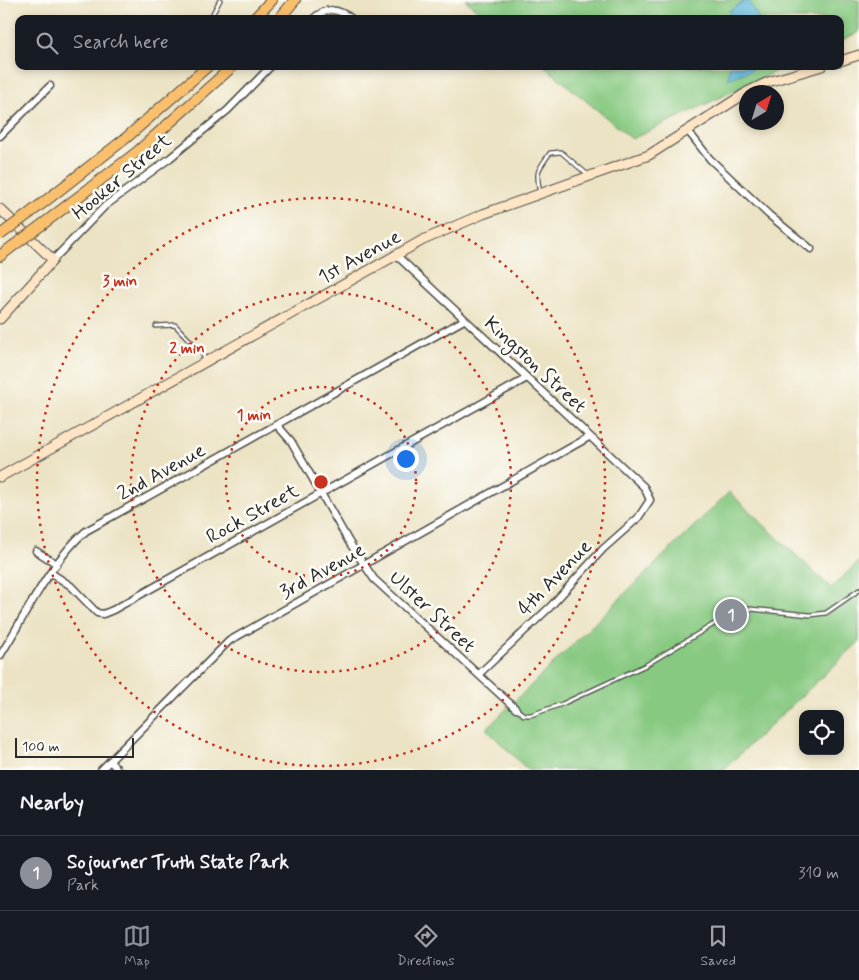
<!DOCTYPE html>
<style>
body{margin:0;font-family:Mynerve,sans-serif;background:#20242c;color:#f1f3f6}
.controls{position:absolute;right:15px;bottom:15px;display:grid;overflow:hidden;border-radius:10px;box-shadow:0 2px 8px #0003}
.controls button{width:45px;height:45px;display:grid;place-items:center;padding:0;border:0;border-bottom:1px solid #363941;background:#171b24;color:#f1f3f6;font:25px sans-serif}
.compass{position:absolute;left:739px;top:85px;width:45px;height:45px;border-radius:50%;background:#171b24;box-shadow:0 2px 8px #0003;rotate:38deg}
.scale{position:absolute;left:15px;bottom:12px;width:119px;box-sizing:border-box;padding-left:5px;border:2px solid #2b2b2b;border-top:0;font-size:14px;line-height:18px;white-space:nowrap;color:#2b2b2b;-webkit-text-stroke:4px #fdfcf7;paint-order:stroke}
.you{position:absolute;left:405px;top:458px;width:18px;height:18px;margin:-12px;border:4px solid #fff;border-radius:50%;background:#1a73e8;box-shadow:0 0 0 8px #1a73e833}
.badge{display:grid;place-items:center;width:32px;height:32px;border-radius:50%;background:#8c9099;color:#fff;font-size:16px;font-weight:700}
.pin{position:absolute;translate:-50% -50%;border:2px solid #fff;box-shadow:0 1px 5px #0006}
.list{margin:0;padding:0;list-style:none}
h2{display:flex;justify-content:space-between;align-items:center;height:65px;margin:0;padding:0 20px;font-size:21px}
h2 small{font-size:16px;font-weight:400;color:#9ea1a6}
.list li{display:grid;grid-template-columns:32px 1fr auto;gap:15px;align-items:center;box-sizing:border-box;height:75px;padding:0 20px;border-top:1px solid #363941}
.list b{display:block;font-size:19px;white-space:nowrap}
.list p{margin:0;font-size:16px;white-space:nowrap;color:#9ea1a6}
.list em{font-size:16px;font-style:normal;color:#9ea1a6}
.icon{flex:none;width:28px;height:28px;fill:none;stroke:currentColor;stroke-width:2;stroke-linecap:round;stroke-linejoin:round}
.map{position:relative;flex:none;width:859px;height:770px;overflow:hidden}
.search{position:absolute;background:#171b24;box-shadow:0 2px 8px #0003;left:15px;right:15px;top:15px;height:55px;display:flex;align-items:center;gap:12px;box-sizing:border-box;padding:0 18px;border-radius:10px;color:#9ea1a6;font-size:19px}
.sheet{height:140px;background:#171b24}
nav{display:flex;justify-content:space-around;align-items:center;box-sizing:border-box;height:70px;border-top:1px solid #363941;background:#171b24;font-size:14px;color:#9ea1a6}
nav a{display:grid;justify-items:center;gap:2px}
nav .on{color:#8c9099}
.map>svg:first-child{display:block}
</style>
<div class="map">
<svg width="859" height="770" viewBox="0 0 859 770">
<rect width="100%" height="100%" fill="#fdfcf7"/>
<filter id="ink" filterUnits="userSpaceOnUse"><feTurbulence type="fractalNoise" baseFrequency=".02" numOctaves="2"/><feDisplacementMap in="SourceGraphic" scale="10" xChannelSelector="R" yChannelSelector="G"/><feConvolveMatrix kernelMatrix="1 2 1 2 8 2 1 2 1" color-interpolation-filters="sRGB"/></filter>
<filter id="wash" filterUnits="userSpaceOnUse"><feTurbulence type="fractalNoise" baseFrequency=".0096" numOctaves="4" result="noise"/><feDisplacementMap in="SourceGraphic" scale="20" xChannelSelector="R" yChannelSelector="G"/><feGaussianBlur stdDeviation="1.12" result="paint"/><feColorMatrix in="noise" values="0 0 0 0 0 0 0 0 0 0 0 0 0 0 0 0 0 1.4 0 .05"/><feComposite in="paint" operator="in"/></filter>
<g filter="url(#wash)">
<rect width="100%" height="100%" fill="#ece3c4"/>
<!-- green -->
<g fill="#87c981" stroke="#597a56">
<polygon points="465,0 859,0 859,32 840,41 840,19 488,19"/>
<polygon points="544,66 787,66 632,139"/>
<polygon points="729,492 831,588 859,561 859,642 723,770 528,770 486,729"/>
</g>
<!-- water -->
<g fill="#5eb7db" stroke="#447183">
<polygon points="746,0 748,0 759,19 733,19 729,11"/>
<polygon points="730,66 751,66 752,70 728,79"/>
</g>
</g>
<g filter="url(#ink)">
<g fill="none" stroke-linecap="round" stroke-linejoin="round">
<defs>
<g id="lane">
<polyline points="210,19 220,0"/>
<path d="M540 194C536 170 536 173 550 153L561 152 588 175"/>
<polyline points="156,326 175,325 202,353 206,361"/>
<polyline points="516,709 524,715 531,715 562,704 646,665 734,612 750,609 810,615 826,613 859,590"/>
</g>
<g id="street">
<path d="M313 19C327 6 339 9 352 19"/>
<polyline points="688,131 710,159 769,215 811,249"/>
<polyline points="0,136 50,86"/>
<polyline points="395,254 644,487 650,500 638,518 603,549 550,607 479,674"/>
<polyline points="53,260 105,206 170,158 228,110 271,66"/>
<polyline points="277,425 291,441 349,542 374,579 516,709"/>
<polyline points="36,551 57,564"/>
<polyline points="51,573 71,586 97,613 103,614 113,610 527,378"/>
<path d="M0 656C24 618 52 559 86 531L464 320"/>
<polyline points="110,761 118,770"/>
<polyline points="101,770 229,641 589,437"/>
</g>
<g id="secondary">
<polyline points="840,61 859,55"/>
<polyline points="747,92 768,82 822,66"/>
<polyline points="0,209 53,260 0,319"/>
<polyline points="0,477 423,240 483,214 649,155 746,93"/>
</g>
<g id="primary">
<polyline points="254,19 272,0"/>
<polyline points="279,19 295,0"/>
<polyline points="30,213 126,138 208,66"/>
<polyline points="43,224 137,152 233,66"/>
<polyline points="0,256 13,246"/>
</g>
</defs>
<!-- lane casing -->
<use href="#lane" stroke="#484742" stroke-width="5.5"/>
<!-- street casing -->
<use href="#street" stroke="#484742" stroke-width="9"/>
<!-- secondary casing -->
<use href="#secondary" stroke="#484742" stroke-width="11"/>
<!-- primary casing -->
<use href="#primary" stroke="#484742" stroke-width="12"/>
<!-- lane -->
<use href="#lane" stroke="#fff" stroke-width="3"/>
<!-- street -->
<use href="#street" stroke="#fff" stroke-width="6"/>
<!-- secondary -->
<use href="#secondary" stroke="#fde5c5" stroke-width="9"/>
<!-- primary -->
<use href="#primary" stroke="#f9bf6d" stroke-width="10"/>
<defs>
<g id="primary-bridge">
<polyline points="0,235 30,213"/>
<polyline points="13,246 43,224"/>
</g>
</defs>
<!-- primary-bridge casing -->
<use href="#primary-bridge" stroke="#484742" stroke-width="12" stroke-linecap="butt"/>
<!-- primary-bridge -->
<use href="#primary-bridge" stroke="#f9bf6d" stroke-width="10"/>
</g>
</g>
<!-- distance rings -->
<g fill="none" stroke="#c8321e" stroke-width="2.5" stroke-dasharray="2.5 5">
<circle cx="321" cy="482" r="95"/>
<circle cx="321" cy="482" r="190"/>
<circle cx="321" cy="482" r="284"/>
</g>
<g text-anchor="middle" stroke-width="5" stroke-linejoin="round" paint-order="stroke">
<!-- street labels -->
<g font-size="20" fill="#2b2b2b" stroke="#fdfcf7">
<text transform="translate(121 176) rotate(-40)" y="7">Hooker Street</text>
<text transform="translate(359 256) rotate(-29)" y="7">1st Avenue</text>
<text transform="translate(536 364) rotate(43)" y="7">Kingston Street</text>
<text transform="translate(161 471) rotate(-29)" y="7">2nd Avenue</text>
<text transform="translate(252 513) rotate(-29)" y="7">Rock Street</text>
<text transform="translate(322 570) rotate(-29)" y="7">3rd Avenue</text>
<text transform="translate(554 577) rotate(-46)" y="7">4th Avenue</text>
<text transform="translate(433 611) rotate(43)" y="7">Ulster Street</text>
</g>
</g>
<circle cx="321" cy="482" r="8" fill="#c8321e" stroke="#fdfcf7" stroke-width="2.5"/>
<g font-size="15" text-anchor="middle" font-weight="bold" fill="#c8321e" stroke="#fdfcf7" stroke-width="5" stroke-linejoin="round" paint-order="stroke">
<text x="120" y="286">3 min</text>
<text x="187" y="353">2 min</text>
<text x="254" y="420">1 min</text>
</g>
</svg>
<div class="controls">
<button><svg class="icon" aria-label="locate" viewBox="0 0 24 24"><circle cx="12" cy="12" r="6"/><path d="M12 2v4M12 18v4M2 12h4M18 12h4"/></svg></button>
</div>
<svg class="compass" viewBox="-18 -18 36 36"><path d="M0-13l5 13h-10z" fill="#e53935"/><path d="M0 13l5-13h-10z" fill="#9ea1a6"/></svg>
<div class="scale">100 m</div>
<div class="you"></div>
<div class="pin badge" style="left:731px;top:615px">1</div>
<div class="search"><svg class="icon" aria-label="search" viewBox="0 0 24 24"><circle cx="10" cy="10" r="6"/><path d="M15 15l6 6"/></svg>Search here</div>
</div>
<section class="sheet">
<h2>Nearby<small></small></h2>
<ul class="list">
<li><span class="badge">1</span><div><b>Sojourner Truth State Park</b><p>Park</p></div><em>310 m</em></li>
</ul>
</section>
<nav>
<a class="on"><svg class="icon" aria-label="map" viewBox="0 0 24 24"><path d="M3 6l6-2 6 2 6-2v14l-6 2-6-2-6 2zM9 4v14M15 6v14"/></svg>Map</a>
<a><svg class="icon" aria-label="directions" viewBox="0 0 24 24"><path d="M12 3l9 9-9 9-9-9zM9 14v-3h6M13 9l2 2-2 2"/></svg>Directions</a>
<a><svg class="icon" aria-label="saved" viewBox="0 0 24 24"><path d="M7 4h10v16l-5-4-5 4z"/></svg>Saved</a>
</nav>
